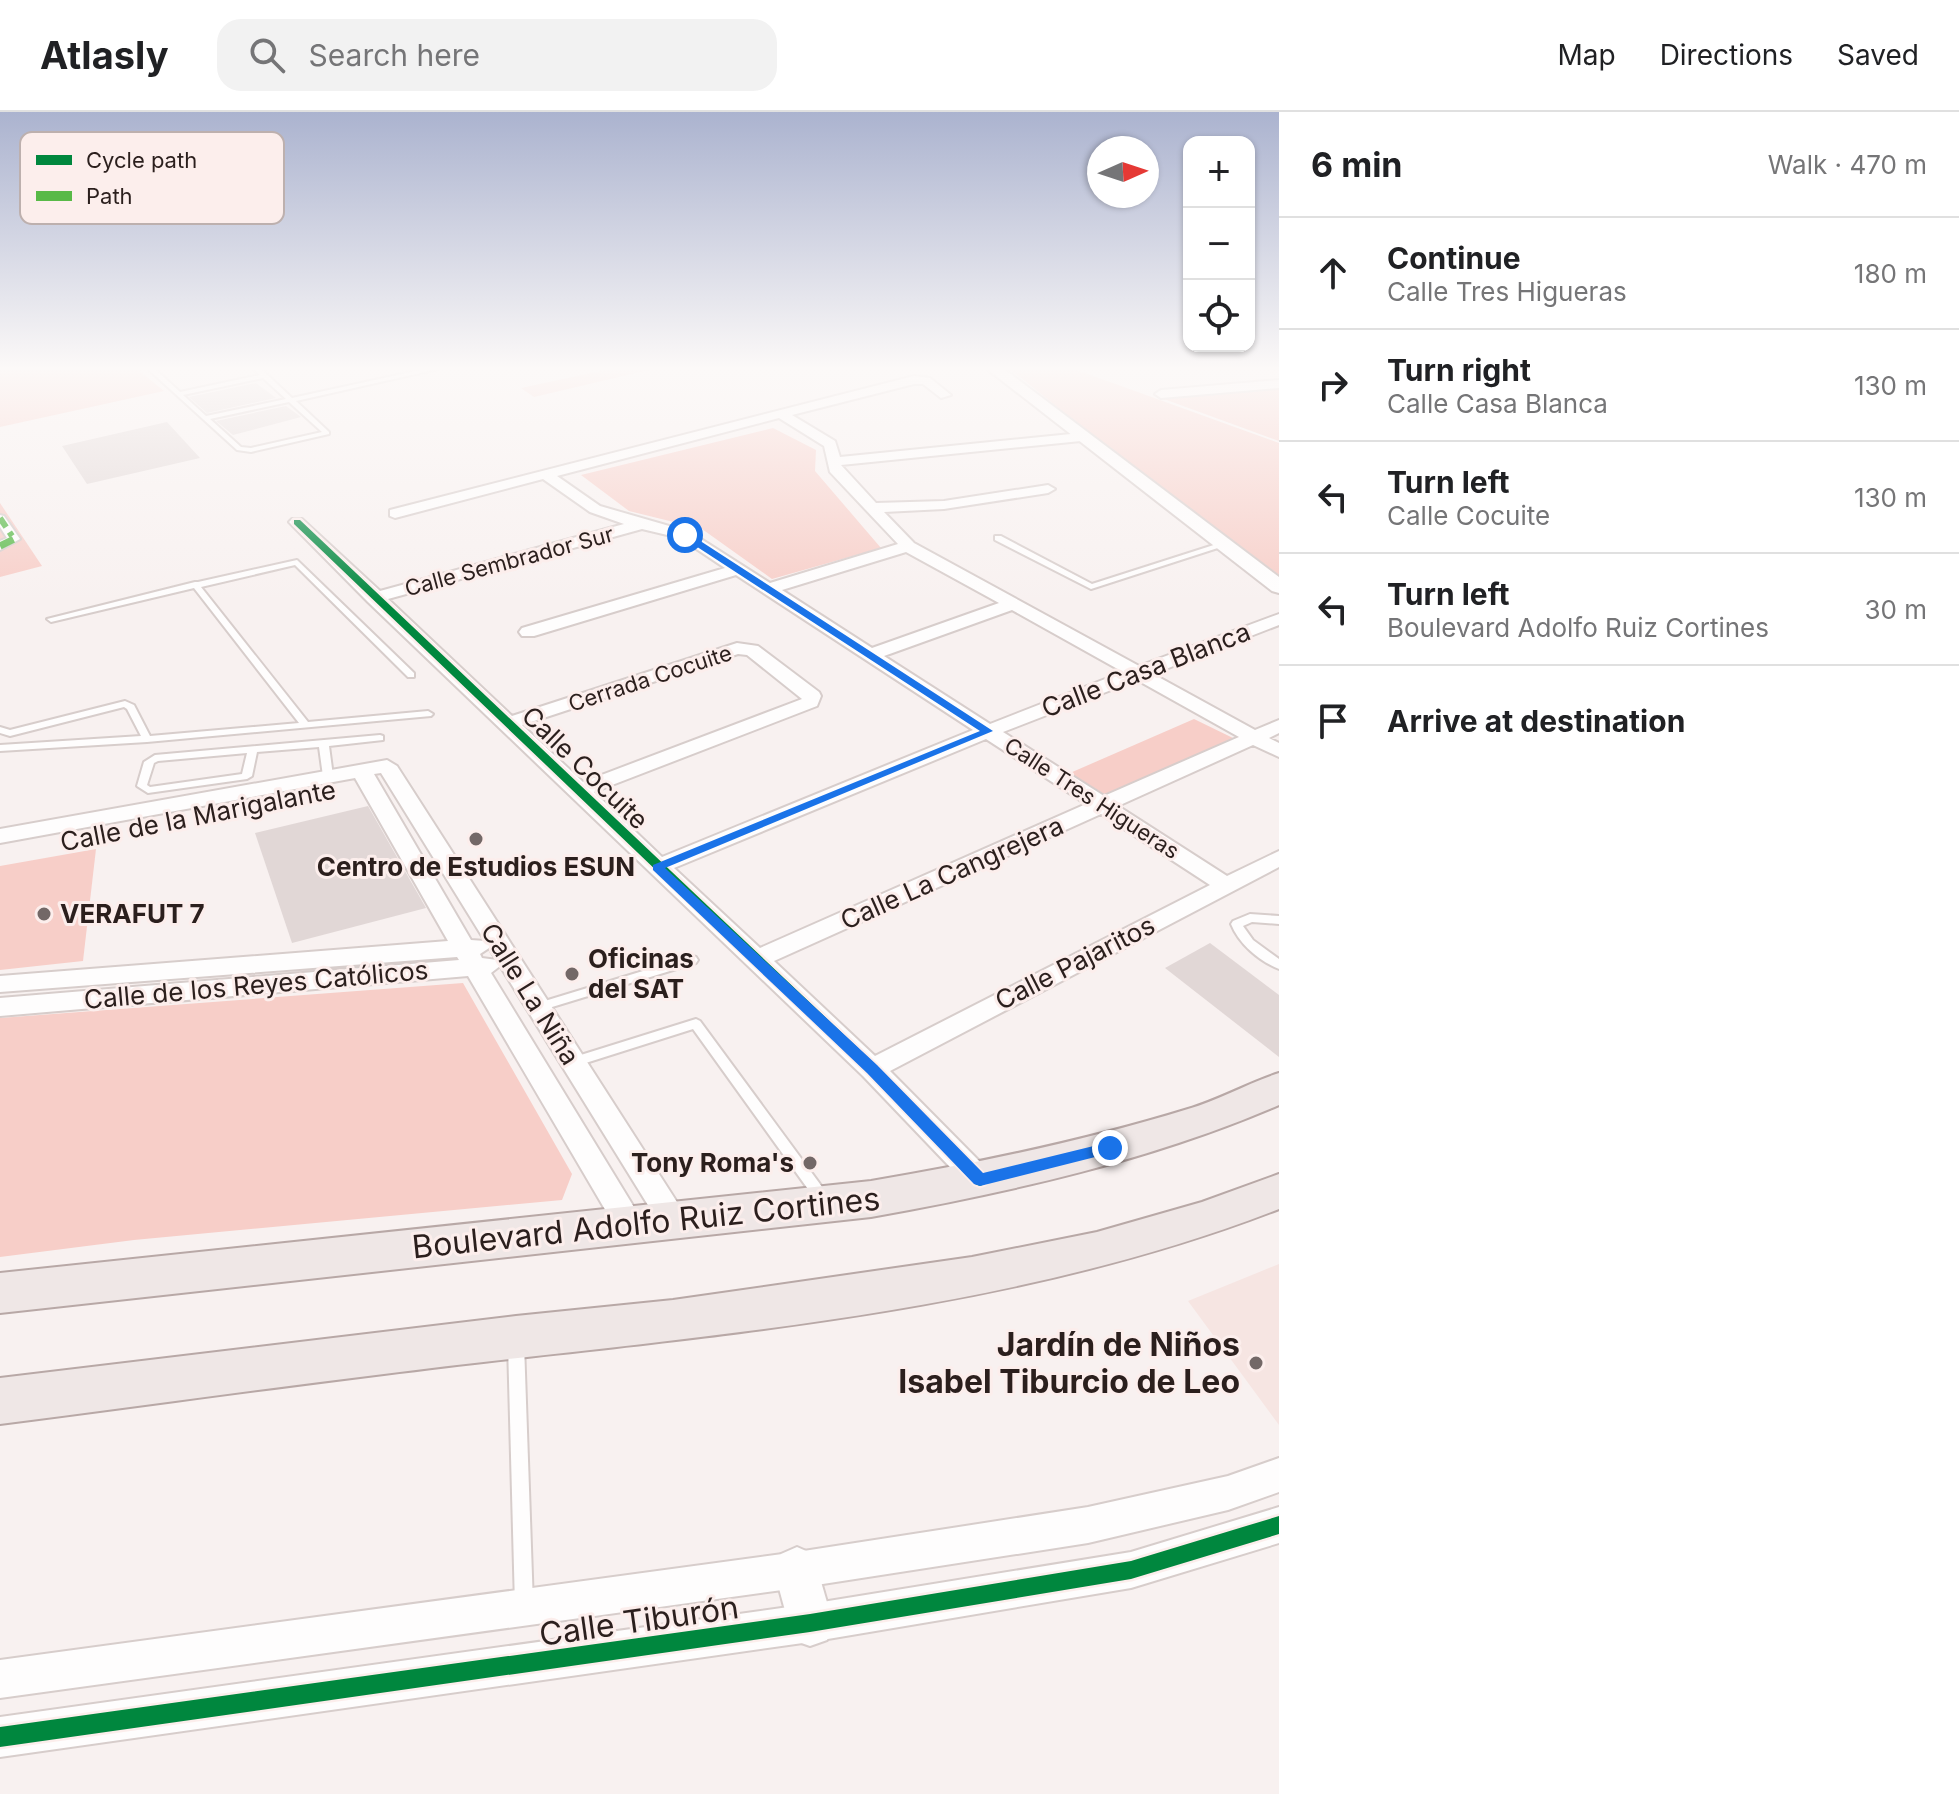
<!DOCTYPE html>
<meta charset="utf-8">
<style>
body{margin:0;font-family:Inter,sans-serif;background:#f2f2f2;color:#202124}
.controls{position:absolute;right:24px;top:24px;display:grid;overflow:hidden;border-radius:16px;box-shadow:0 2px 6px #0004}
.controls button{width:72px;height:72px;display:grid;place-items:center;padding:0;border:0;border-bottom:2px solid #e0e0e0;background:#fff;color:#202124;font:40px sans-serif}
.compass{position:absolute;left:1087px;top:24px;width:72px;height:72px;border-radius:50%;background:#fff;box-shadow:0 2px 6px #0004;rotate:87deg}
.stop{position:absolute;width:24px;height:24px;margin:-18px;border:6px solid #1a73e8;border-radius:50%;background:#fff}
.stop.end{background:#1a73e8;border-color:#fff;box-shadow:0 2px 8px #0008}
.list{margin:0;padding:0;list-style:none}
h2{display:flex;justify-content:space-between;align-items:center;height:104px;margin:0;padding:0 32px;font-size:34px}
h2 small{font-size:26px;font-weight:400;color:#757577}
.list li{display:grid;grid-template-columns:52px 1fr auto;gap:24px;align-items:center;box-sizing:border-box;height:112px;padding:0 32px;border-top:2px solid #e0e0e0}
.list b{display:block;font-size:30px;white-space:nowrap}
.list p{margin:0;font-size:26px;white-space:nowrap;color:#757577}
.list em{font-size:26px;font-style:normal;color:#757577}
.icon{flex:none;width:44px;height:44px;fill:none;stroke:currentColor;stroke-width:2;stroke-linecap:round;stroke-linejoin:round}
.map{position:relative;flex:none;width:1279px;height:1682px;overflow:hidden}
header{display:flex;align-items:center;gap:48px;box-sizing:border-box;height:112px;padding:0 40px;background:#fff;border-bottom:2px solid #e0e0e0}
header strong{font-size:38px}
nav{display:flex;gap:44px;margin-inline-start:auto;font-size:28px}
.search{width:560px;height:72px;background:#f2f2f2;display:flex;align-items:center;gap:20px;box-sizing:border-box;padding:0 28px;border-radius:24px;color:#757577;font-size:30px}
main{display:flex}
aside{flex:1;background:#fff}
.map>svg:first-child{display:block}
</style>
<header>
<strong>Atlasly</strong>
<div class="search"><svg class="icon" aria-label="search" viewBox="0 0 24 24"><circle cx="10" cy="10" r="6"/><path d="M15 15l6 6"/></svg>Search here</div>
<nav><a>Map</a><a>Directions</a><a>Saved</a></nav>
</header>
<main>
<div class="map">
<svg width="1279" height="1682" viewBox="0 0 1279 1682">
<rect width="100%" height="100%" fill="#f8f1f0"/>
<!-- built -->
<polygon fill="#f6e5e2" points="1279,1152 1279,1313 1188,1189"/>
<!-- green -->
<g fill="#f7cec8">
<polygon points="0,257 137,257 164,279 0,315"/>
<polygon points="610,257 653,257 534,285 521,276"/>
<polygon points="1010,257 1074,257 1279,331 1279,463 1093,324"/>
<polygon points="1279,276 1279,329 1164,287"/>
<polygon points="773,316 816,338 815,359 881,436 772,467 702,417 629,399 581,363"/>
<polygon points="0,391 42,454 0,465"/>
<polygon points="1194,607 1233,626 1109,685 1070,661"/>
<polygon points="96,737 83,849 0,858 0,754"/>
<polygon points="463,871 572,1062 562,1088 134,1128 0,1145 0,906"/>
</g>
<!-- building -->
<g fill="#e1d7d6">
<polygon points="256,271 276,286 207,301 189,285"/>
<polygon points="286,294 301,305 233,323 216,309"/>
<polygon points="167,310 200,346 87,372 62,334"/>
<polygon points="368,694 426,796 292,831 255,721"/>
<polygon points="1210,831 1279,883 1279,945 1165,856"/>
</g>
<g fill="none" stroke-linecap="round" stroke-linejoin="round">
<defs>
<g id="service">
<path d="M148 257H155L180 280 260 263 254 257H261L292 286 425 257H438L296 289 329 320V322L251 340 237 338ZM263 266 286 287 206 304 183 283ZM289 290 322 320 251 336 241 335 210 307Z"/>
<polygon points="995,424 1001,424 1092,472 1220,431 1227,433 1091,477 995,428"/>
<polygon points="297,448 414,561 414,565 408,565 295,453 201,475 308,610 428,599 433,602 431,604 147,630 0,639 0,633 141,624 127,597 124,595 10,624 0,621 0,615 10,618 125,589 134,593 150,624 299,611 194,476 51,510 47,507 195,470 198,470"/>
<path d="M380 623 383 624V628L329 634 333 664 328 667 323 664 319 635 257 640 252 664 247 667 148 681 137 674 144 650 155 643ZM247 641 242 662 150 675 147 673 154 651 158 649Z"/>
<path d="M1250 802 1279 804V812L1252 810 1243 814 1253 828 1279 847V857C1259 849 1239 832 1231 812L1233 809Z"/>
<polygon points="692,844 696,845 698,848 696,851 539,899 533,895 535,892"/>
<polygon points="696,907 700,909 828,1083 830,1087 828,1091 823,1093 818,1091 693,917 573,955 568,953 566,950 568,947"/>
<polygon points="516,1225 522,1227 524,1232 533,1493 531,1500 524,1502 517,1500 515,1493 508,1232 510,1227"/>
</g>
<polygon id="pedestrian" points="0,403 4,404 20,427 0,438 0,429 7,426 0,415"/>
<g id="minor">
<path d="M914 264 930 266 951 283 941 286 923 272H914L792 303 835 329 840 345 1081 321 1088 325 1081 329 841 353 876 391 944 389 1048 373 1055 377 1048 381 944 397 884 400 914 431 1139 554 1279 502V513L1153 562 1255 618 1279 608V621L1269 626 1279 631V645L1253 633 1118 694 1227 764 1279 739V755L890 959 990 1060 994 1068 990 1076 980 1079 970 1076 863 964 368 490 289 410 292 407H302L380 479 624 412 590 400 543 367 395 406 390 404V398ZM779 306 824 334 830 360 898 432 770 471 690 420 600 394 557 364ZM642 417 680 426 725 456 522 516 519 520 522 524H534L736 463 973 618 662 745 594 680 817 594 821 584 819 580 758 534 737 531 512 604 388 487ZM906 440 999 491 872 536 782 478ZM1012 498 1123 560 990 612 884 544ZM738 542 747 543 802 587 583 670 522 613ZM1137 568 1239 625 1104 684 1003 620ZM986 627 1086 692 760 836 674 756ZM1101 702 1210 773 875 944 774 849Z"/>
<polygon points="1279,268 1279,276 1161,286 1155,282 1161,278"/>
<path d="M387 648 397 654 684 1101 689 1110 684 1119 674 1122 664 1119 489 836 480 842 482 846 497 848 500 854 491 861 640 1105 645 1114 640 1123 630 1126 620 1123 468 864 0 904V886L459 848 457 845 0 880V864L448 829 355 666 0 731V717ZM381 661 485 829 471 828 374 662Z"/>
<polygon points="1279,1346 1279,1380 1228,1398 1088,1431 797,1476 0,1586 0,1548 797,1440 1088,1395 1228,1364"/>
<polygon points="1279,1395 1279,1431 1131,1476 810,1530 0,1645 0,1605 810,1492 1131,1440"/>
</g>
<g id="tertiary">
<polygon points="987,257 1004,257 1279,465 1279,481 1272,479"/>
<polygon points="797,1435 813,1442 833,1511 827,1528 810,1534 793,1528 774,1458 781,1442"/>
</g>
<g id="primary">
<path d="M1279 961V993C1149 1049 1010 1080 871 1105L0 1201V1161L871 1069C978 1051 1084 1029 1188 997 1219 988 1248 971 1279 961Z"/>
<path d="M1279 1062V1097C1037 1191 775 1217 518 1246 345 1265 173 1290 0 1312V1266L516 1204 673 1188 972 1145 1097 1120 1202 1090Z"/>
</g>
</defs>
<!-- service casing -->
<use href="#service" stroke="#d7cdcb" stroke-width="4"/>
<!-- pedestrian casing -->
<use href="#pedestrian" stroke="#d7cdcb" stroke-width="4"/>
<!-- minor casing -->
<use href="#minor" stroke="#d7cdcb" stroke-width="4"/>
<!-- tertiary casing -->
<use href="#tertiary" stroke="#d7cdcb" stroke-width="4"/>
<!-- primary casing -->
<use href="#primary" stroke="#b8a8a6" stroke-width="4"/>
<!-- service -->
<use href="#service" fill="#fefdfd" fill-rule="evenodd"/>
<!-- pedestrian -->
<use href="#pedestrian" fill="#fefdfd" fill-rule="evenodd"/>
<!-- minor -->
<use href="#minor" fill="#fefdfd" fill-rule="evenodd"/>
<!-- tertiary -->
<use href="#tertiary" fill="#fefdfd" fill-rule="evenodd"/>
<!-- primary -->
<use href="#primary" fill="#efe7e6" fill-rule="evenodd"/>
<!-- quiet-far1 -->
<polyline stroke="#58b947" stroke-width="6" stroke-dasharray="11 6" stroke-linecap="butt" points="0,406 12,424"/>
<!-- quiet -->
<polyline stroke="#58b947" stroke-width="7" stroke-dasharray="15 7" stroke-linecap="butt" points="0,434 14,427 11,422"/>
<defs>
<g id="cycleway">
<polygon points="294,408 300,408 877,954 985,1064 987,1068 985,1072 980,1074 975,1072 867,960 294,412"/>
<polygon points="1279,1404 1279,1422 1131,1467 810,1520 0,1635 0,1615 810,1502 1131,1449"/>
</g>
</defs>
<!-- cycleway casing -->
<use href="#cycleway" stroke="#fceeec" stroke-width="5"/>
<!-- cycleway -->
<use href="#cycleway" fill="#00873e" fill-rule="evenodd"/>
</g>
<!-- sky -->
<linearGradient id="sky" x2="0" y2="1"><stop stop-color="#abb3cf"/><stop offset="0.52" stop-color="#fcf9f8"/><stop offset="1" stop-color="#fcf9f8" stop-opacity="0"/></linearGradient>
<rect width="1279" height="493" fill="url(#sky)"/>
<!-- route -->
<polygon fill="#1a73e8" points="682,421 688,421 993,619 665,756 877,953 983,1061 1110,1030 1118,1036 1115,1040 980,1074 974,1072 867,961 653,758 653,753 980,619 682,425"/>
<!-- markers -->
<g fill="#736867" stroke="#fceeec" stroke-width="3">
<circle cx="476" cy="727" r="8"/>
<circle cx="44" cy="802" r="8"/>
<circle cx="572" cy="862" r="8"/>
<circle cx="810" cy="1051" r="8"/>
<circle cx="1256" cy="1251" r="8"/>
</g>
<g text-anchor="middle" stroke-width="6" stroke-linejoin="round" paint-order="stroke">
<!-- far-street labels -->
<g font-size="22" fill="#2b1f1d" stroke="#fceeec">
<text transform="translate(509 449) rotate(-15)" y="8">Calle Sembrador Sur</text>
<text transform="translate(650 566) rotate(-18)" y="8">Cerrada Cocuite</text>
<text transform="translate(1092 686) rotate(33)" y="8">Calle Tres Higueras</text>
</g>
<!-- street labels -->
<g font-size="26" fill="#2b1f1d" stroke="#fceeec">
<text transform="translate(1146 558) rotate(-21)" y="9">Calle Casa Blanca</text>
<text transform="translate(585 656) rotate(44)" y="9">Calle Cocuite</text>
<text transform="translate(198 704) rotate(-11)" y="9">Calle de la Marigalante</text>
<text transform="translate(952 761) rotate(-24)" y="9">Calle La Cangrejera</text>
<text transform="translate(1075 851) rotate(-27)" y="9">Calle Pajaritos</text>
<text transform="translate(256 873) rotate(-5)" y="9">Calle de los Reyes Católicos</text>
<text transform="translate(530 882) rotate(58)" y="9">Calle La Niña</text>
</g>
<!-- poi labels -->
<g font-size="26" font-weight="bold" fill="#2b1f1d" stroke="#fceeec" text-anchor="start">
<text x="476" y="764" text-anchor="middle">Centro de Estudios ESUN</text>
<text x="60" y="811">VERAFUT 7</text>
<text x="588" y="856">Oficinas<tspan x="588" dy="30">del SAT</tspan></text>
<text x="794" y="1060" text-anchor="end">Tony Roma's</text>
</g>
<!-- near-street labels -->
<g font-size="32" fill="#2b1f1d" stroke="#fceeec">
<text transform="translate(646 1111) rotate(-6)" y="11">Boulevard Adolfo Ruiz Cortines</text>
<text transform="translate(639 1509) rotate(-8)" y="11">Calle Tiburón</text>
</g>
<!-- near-poi labels -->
<g font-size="32" font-weight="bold" fill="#2b1f1d" stroke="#fceeec" text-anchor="end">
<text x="1240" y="1244">Jardín de Niños<tspan x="1240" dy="37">Isabel Tiburcio de Leo</tspan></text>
</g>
</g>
<!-- legend -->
<rect x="20" y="20" width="264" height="92" rx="12" fill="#fceeec" stroke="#bdb0ae" stroke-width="2"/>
<rect x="36" y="43" width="36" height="10" fill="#00873e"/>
<rect x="36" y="79" width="36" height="10" fill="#58b947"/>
<g font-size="22" fill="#2b1f1d">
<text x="86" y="56">Cycle path</text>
<text x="86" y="92">Path</text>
</g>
</svg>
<div class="controls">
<button>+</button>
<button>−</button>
<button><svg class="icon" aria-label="locate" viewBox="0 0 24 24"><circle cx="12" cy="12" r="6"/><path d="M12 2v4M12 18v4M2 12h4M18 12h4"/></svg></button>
</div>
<svg class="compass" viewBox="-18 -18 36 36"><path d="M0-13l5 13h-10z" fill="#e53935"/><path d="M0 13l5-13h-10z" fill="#757577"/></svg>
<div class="stop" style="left:685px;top:423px"></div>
<div class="stop end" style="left:1110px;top:1036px"></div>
</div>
<aside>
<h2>6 min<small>Walk · 470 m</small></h2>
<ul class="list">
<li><svg class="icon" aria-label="ahead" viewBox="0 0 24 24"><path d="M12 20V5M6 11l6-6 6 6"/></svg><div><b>Continue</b><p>Calle Tres Higueras</p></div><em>180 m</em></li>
<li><svg class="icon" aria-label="right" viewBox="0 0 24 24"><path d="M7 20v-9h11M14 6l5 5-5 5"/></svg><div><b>Turn right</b><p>Calle Casa Blanca</p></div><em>130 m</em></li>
<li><svg class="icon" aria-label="left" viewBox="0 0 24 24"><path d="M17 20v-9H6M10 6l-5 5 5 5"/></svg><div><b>Turn left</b><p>Calle Cocuite</p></div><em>130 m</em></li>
<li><svg class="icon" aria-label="left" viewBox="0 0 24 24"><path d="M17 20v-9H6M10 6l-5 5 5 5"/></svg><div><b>Turn left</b><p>Boulevard Adolfo Ruiz Cortines</p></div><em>30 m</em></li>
<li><svg class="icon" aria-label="arrive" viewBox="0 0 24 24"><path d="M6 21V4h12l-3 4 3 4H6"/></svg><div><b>Arrive at destination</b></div></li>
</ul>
</aside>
</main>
